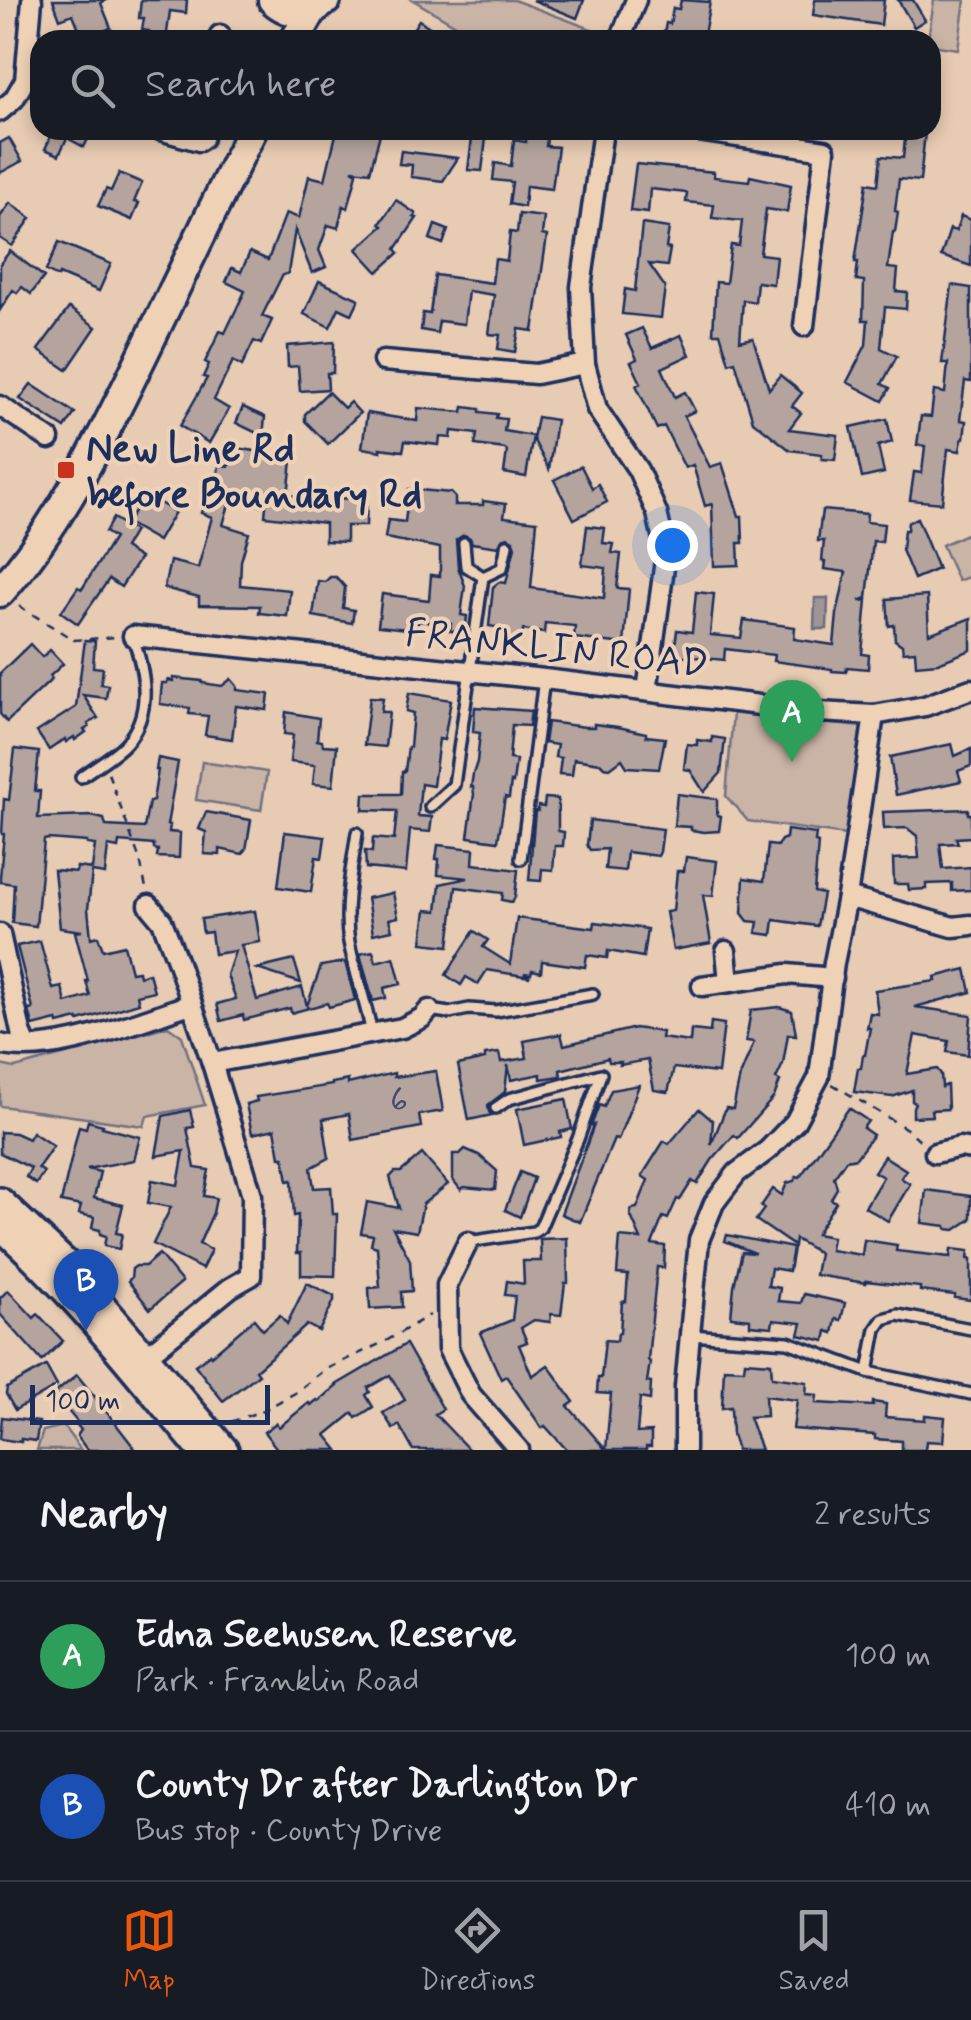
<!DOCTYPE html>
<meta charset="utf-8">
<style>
body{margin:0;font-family:Mynerve,sans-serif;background:#242831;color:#f1f3f6}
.scale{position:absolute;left:30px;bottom:25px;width:240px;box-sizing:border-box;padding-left:10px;border:5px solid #1b2f5e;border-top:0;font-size:28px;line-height:35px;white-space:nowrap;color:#1b2f5e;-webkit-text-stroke:8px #efd2b6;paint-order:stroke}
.you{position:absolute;left:672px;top:545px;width:35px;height:35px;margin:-25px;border:8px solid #fff;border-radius:50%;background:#1a73e8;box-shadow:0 0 0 15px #1a73e833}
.badge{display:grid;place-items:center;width:65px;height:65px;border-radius:50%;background:#ea580c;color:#fff;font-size:32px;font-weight:700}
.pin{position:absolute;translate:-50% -82px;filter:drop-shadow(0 2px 5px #0008)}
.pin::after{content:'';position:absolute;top:52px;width:35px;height:30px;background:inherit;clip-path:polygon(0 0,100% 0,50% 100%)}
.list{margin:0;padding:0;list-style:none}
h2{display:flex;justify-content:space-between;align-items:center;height:130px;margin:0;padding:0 40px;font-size:42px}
h2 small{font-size:32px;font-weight:400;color:#9ea1a6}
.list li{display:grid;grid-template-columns:65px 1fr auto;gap:30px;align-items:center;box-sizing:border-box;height:150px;padding:0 40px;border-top:2px solid #363941}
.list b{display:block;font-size:38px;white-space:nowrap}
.list p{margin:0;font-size:32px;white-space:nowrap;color:#9ea1a6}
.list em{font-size:32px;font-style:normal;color:#9ea1a6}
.icon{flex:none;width:55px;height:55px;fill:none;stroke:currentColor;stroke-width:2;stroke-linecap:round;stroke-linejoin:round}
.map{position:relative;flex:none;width:971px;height:1450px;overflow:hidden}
.search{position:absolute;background:#171b24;box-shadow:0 5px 15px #0003;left:30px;right:30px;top:30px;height:110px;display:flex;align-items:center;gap:25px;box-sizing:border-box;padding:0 35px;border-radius:30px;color:#9ea1a6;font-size:38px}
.sheet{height:430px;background:#171b24}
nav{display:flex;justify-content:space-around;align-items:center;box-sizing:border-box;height:140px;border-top:2px solid #363941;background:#171b24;font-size:28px;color:#9ea1a6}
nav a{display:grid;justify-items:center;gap:5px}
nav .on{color:#ea580c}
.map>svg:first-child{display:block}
</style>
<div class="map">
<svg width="971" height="1450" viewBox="0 0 971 1450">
<rect width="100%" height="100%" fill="#e7cbb2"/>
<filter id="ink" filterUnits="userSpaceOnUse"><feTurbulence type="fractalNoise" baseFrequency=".01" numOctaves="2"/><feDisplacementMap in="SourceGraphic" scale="20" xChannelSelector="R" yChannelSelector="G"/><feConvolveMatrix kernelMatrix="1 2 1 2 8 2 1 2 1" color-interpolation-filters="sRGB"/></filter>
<g filter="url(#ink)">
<!-- green -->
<g fill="#c9b4a6" stroke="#727282" stroke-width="2.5">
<polygon points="413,0 514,0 610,36 609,40 496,40 461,28"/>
<polygon points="934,0 965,0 958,49 931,45 931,40 928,40"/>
<polygon points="971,532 971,576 958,581 942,545"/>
<polygon points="733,713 861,727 846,835 748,821 726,796"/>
<polygon points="202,762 267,772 261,810 196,800"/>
<polygon points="168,1026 182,1036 205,1105 147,1116 144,1126 0,1106 0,1065 15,1068"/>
<polygon points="63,1426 81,1450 37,1450 43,1431"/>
</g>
<!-- water -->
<polygon fill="#a09596" stroke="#6b6c80" stroke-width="2.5" points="815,598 828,598 827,629 814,629"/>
<!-- building -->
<g fill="#b4a49d" stroke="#1b2f5e" stroke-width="2.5">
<polygon points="53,0 106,0 101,3 111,28 83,39 73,14 60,19"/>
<polygon points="141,0 187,0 186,13 170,11 166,40 147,40 149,31 142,30 144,18 139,18"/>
<polygon points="533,0 584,0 577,18"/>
<polygon points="681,0 710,2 703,40 663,38 666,23 670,24 673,8 679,9"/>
<polygon points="815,0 884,0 881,25 813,15"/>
<polygon points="898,0 913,0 925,20 914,27"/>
<polygon points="419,20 449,40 406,40"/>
<polygon points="50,130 83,130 91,133 84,147 67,138 59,155 45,149 53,132"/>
<polygon points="337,130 381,130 370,172 352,170 357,173 348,208 343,206 338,228 328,225 319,250 326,267 312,273 295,230 288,273 282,276 262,316 272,320 261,344 254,341 242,366 233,361 214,400 229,409 209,443 180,426 207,378 203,377 209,364 205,362 220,331 225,333 245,291 226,282 232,268 241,272 250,252 268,260 286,213 299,218 309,176 325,180"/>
<polygon points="473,130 487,130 482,171 468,170"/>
<polygon points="527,130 548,130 546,146 558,147 552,189 526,186 524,207 509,204 512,182 493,180 495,163 511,166 514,140 526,142"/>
<polygon points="906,130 925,132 920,181 899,179 895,211 898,212 895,232 893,232 888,268 898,269 896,291 907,292 906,309 885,307 881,348 897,356 882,384 890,388 883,401 847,382 866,345 868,320 863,320 864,281 856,280 858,262 855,262 867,183 878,185 881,156 903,158"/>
<polygon points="9,138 22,161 0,173 0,143"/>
<polygon points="401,151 458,158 443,181 411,177 412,165 399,164"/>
<polygon points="636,164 714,172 714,177 749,181 750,176 791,185 787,212 766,209 760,254 776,256 773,284 757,282 755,302 743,300 740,341 753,338 769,389 780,375 802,393 792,406 801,413 789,429 838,435 835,460 822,459 822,454 790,450 753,421 735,361 729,363 720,333 713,333 716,282 726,283 731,245 739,246 742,221 712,218 714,205 686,202 687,193 650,189 648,213 630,211"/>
<polygon points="119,173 142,183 134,202 139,203 132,220 98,206 106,189 111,191"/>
<polygon points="396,200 416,214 414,217 417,218 396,249 399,253 378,272 357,249 383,226 380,224"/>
<polygon points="10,203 31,218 12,246 0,238 0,217"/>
<polygon points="519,214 544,217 542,235 547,236 533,331 519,329 515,352 498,349 500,335 489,334 494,295 468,291 464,324 439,321 437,333 421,330 423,313 430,314 435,275 492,283 495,259 507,261 510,232 517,233"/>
<polygon points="961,216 971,220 971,266 941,256 950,229 956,231"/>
<polygon points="642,224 669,228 666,248 670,249 667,266 649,264 665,287 661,318 622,314 625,289 635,291"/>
<polygon points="435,225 448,230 443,244 430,239"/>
<polygon points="59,242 111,264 99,291 59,274 58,277 46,271"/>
<polygon points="10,251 44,277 31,294 22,287 17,293 13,290 0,310 0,264"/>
<polygon points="319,281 359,299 352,314 339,308 330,327 304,314"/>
<polygon points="952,285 971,288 971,382 965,381 960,420 966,421 964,438 962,439 960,451 948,449 942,503 910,500 914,472 922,473 925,446 917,445 921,416 931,417 934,391 945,393 948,363 942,363"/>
<polygon points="69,308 96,327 67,370 38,350"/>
<polygon points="642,328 652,348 681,335 690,355 662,368 675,397 685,392 695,411 684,416 710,467 722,463 739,516 742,516 743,543 738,543 739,565 714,566 712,504 705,506 693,465 685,468 664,426 657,429 636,385 641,383 631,362 637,359 626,335"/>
<polygon points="334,342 333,373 327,373 328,389 300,391 298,366 288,367 287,346"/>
<polygon points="31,384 75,413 65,428 20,399"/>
<polygon points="328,392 344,408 350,402 360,413 328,444 305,421 305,414"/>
<polygon points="243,407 265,417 263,436 236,423"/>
<polygon points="464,407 480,409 480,412 497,414 496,418 506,419 504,431 533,436 526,477 504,473 507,451 505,449 475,445 477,434 452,431 451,438 440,437 439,445 405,441 403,451 380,448 381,451 362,448 367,413 417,421 418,408 463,412"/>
<polygon points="537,417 556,420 549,469 533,439"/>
<polygon points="887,419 892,442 878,446 884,473 862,478 851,427"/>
<polygon points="231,447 261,452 260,457 292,461 288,495 326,500 326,498 367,499 366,526 346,526 346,542 325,541 325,523 265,516 266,506 230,501 223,525 249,533 241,561 240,585 290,590 287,616 259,613 260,606 199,605 199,597 164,588 170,561 198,568 212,517 201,513 205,500 214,502 219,465 229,466"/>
<polygon points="581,466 592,488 598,484 607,502 574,519 554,480"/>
<polygon points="409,489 451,493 455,497 455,505 483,505 483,501 506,504 504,517 537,521 531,588 604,598 606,568 582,565 587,526 605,528 603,543 614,544 612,553 621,554 617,588 629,589 624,644 574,638 575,626 545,623 544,633 523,630 522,641 501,638 502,628 489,626 493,587 499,582 506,583 515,547 513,540 508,537 502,539 498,547 472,543 470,538 464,535 456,540 458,567 465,586 461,615 467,616 465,633 450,631 451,624 418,621 417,630 378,626 382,594 429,600 431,575 440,576 440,548 385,538 388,520 405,522"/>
<polygon points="144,494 175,512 158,541 127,523"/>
<polygon points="822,510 867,514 866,522 884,524 882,542 873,541 867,598 859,601 867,600 862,654 869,655 868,669 847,667 846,672 832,671 832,669 773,661 774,655 725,649 724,660 674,655 677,630 692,632 696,592 714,594 710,635 741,638 744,620 795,627 794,639 834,645 837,614 846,572 824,569 825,562 822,561 824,541 818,541"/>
<polygon points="113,518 134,531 124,548 140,558 121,587 109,579 78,624 61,612 78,587 82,589 114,538 105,532"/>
<polygon points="917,518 938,569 914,579 902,550 904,530 907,530 908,522"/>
<polygon points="330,577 336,577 345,587 343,608 354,610 352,623 313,616 318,581 325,582"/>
<polygon points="927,596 929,634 971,618 971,650 938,663 916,665 915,651 903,652 902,645 895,640 894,625 889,626 887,599"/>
<polygon points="85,640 95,641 93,667 103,668 101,684 108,685 106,698 83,695 98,718 88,724 89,727 84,730 86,732 75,740 74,737 66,742 65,739 49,750 37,732 76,707"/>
<polygon points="30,644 42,657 50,650 63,664 50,676 52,679 7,722 0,714 0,673"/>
<polygon points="173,678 202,681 202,683 222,686 231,679 237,686 237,690 269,694 267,710 236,706 232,739 205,735 208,716 189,714 190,708 160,704 162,683 167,683 168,680 173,681"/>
<polygon points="409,693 451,700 444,740 439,739 433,786 421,784 418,816 432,817 430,832 410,830 406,872 366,868 365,851 372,852 373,838 394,840 397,811 363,810 364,794 401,794 402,772 405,771 408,747 410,747 413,713 406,711"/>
<polygon points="370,697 383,698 381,712 389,712 385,747 364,745"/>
<polygon points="475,707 531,711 529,726 512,725 509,759 516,760 513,783 511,782 509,798 505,797 498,841 468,837 474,794 473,787 471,787 473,774 477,762 480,733 473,732"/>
<polygon points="286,712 319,718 317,740 322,741 323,745 337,746 333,786 313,784 315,765 290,762 293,735 284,734"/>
<polygon points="547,722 585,727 594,727 594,724 618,727 646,733 646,736 665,738 659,769 627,767 622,759 610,768 604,767 600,763 574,759 572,775 559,774 561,758 555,757 557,745 544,743"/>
<polygon points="712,737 725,739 721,773 704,792 690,770 684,769 687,744 697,745 697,740 712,742"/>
<polygon points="952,744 955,756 971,749 971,766 958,771 961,781 896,795 890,757"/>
<polygon points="15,749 39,752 35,791 40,791 38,818 91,816 104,819 106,826 144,828 149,802 153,801 158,770 156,770 158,758 178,762 167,825 170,825 169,832 180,833 179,858 157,857 158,850 154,849 154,845 119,842 118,848 108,846 105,874 92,872 88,909 91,938 98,936 103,950 124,945 131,972 138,971 139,976 149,973 154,991 137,995 139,1003 79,1021 78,1019 58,1024 57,1020 33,1026 29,1010 33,1009 17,946 40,941 53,989 62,987 66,1003 90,996 86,981 88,981 75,932 82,931 60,928 54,870 76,872 77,867 92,869 95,845 87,844 87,842 48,839 44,840 36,926 12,923 14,884 0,882 0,877 4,834 2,834 4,799 9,800"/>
<polygon points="677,794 717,799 717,815 721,816 719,831 704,832 691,830 691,827 674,826"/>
<polygon points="545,798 558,799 558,831 564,832 563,846 555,846 553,870 542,869 541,881 529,880 535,811 538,811 538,806 544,807"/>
<polygon points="968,809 968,814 971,814 971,837 956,838 958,843 940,844 943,869 971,867 971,890 952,891 952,883 926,884 926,889 909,890 908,884 894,884 893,859 919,858 917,836 907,828 884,829 883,812"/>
<polygon points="206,812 251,820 246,850 242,854 220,849 220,855 204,854 206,832 199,829"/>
<polygon points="590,820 663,829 660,852 658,856 627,852 625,871 605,869 607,849 590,850 587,845"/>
<polygon points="787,830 816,834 815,842 818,843 814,892 823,894 817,926 774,920 772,935 756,933 758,922 748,921 742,913 744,878 764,881 768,845 777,846 781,840 786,838"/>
<polygon points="285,832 325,837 322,858 316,857 311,892 278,887"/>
<polygon points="438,845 474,849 473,864 518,870 515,897 512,902 502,900 503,893 456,887 449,946 422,943 426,910 437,911 440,884 468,878 438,875 439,859 436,859"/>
<polygon points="686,857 717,861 713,896 703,895 711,943 673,950 666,912 673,911 677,871 684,871"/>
<polygon points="393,893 398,917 389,919 392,930 373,934 367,898"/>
<polygon points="255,911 260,942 241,945 257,1000 302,987 307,1006 321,966 345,962 355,1000 329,1007 327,1003 291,1013 290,1008 244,1020 243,1015 221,1021 217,1004 236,999 227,975 235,951 214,954 211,932 203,933 201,919"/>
<polygon points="517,918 594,928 595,922 647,929 643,957 608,951 607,958 587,955 585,967 542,961 541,972 532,970 531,974 524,973 530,977 487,970 478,984 466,977 461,985 446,975 474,931 488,940 483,947 510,964"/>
<polygon points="373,951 376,962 394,957 401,984 384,988 386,998 373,1001 360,954"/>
<polygon points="294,960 301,983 257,969"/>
<polygon points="966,969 971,992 915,1007 971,1015 968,1055 947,1052 949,1041 915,1035 907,1074 937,1069 941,1074 942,1087 947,1085 948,1109 931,1110 932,1116 913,1117 913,1107 915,1103 912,1101 912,1090 892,1097 854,1092 858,1068 861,1068 863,1055 865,1055 870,1028 867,1028 870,1013 878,1014 875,990 936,981 935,977"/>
<polygon points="779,1007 792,1011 796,1035 788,1034 783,1064 776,1079 780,1081 774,1097 738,1138 734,1135 712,1160 697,1184 692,1181 680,1200 677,1199 668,1219 663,1217 652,1244 665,1246 664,1268 657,1267 648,1360 650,1362 647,1382 651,1383 650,1400 640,1398 637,1433 651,1432 651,1447 646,1447 646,1450 567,1450 545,1426 542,1428 506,1376 501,1379 480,1333 512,1320 515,1296 505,1295 507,1281 524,1284 523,1261 541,1261 540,1239 567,1238 568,1283 565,1283 561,1315 551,1314 550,1322 534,1320 521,1328 527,1342 519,1345 532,1376 548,1365 574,1402 568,1406 606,1450 611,1394 597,1393 598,1378 601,1378 605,1340 617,1341 618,1333 620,1333 622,1302 626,1301 628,1275 617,1274 620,1237 641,1239 630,1214 632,1209 637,1208 648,1180 642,1176 664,1141 669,1144 699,1109 713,1121 711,1145 726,1108 733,1109 740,1076 754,1042 746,1041 751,1010"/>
<polygon points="711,1022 724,1024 718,1073 674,1068 668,1092 654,1090 648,1060 620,1065 621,1062 609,1062 608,1058 560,1070 561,1076 541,1079 541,1074 511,1080 508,1065 505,1092 488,1105 489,1112 492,1115 469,1120 458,1065 485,1059 485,1055 499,1053 501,1062 527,1058 524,1041 561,1034 564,1045 635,1028 662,1032 661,1038 690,1042 691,1030 710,1032"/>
<polygon points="436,1071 443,1111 419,1115 421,1127 353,1140 349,1114 323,1119 329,1158 311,1168 314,1188 331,1187 333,1214 337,1214 335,1276 301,1275 301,1253 297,1253 298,1215 294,1216 292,1180 288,1181 284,1157 280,1157 275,1129 252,1134 246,1104 257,1101 256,1097 332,1085 332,1083 348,1080 348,1084 394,1073 394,1077"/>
<polygon points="639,1085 618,1140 614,1139 580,1222 561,1214 594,1125 591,1126 599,1105 604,1107 611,1090"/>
<polygon points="566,1099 572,1129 560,1132 561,1137 524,1145 517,1109"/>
<polygon points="849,1108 868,1121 863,1128 873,1135 856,1158 846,1160 834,1177 837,1188 831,1199 836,1202 816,1234 832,1237 830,1250 862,1255 864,1240 897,1245 896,1251 950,1257 951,1249 969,1251 968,1259 971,1259 971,1300 955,1298 955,1295 920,1291 920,1287 866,1281 866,1283 815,1275 819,1253 795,1239 794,1246 756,1220 764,1209 761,1206 773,1189 782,1195 787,1183 794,1181 797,1176 800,1177"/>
<polygon points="190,1110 194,1127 187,1128 195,1168 209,1170 204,1196 216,1198 213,1213 199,1244 211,1250 202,1269 153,1244 171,1207 148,1203 152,1180 178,1185 184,1151 156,1156 163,1116"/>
<polygon points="88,1121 103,1125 102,1127 140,1137 134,1160 87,1169 100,1172 94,1198 123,1205 116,1233 122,1234 119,1249 104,1246 106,1236 100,1234 100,1230 92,1228 94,1217 79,1214 81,1206 61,1202 79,1126 86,1128"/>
<polygon points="0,1132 15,1133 28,1139 32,1132 53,1146 38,1168 44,1172 36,1184 26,1177 31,1168 0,1153"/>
<polygon points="465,1149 479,1155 497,1171 495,1190 464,1187 461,1190 453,1180 453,1154 460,1154"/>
<polygon points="422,1154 448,1184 423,1204 417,1232 393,1228 410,1260 412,1291 401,1292 402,1307 370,1309 369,1288 380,1287 377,1247 371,1245 373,1235 361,1233 367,1202 399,1208 390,1177 395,1172 401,1172"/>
<polygon points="884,1156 906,1170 901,1178 910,1184 888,1221 865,1207 883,1177 874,1172"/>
<polygon points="520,1172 534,1178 520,1217 505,1210"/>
<polygon points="926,1190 971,1196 971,1219 955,1230 947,1229 946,1226 922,1223"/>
<polygon points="727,1235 793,1248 789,1271 771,1268 768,1286 780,1288 778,1301 801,1303 804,1294 845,1303 841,1320 836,1319 833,1333 827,1331 825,1341 799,1335 802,1323 773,1320 772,1327 750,1325 750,1319 731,1317 734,1286 742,1252 755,1253 725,1241"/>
<polygon points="159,1254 182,1282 150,1309 128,1281 131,1278 132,1269 136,1266 145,1266"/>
<polygon points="307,1283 334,1296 334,1301 319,1331 307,1325 256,1370 259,1374 223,1401 195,1365 210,1354 211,1356 254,1319 263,1330 280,1315 287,1324"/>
<polygon points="8,1290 34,1318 38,1314 63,1341 42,1361 0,1314 0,1298"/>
<polygon points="406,1344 443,1409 435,1414 469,1450 413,1450 399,1425 393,1429 383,1413 405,1400 390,1375 368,1388 370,1392 366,1395 373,1407 356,1418 353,1413 326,1435 338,1450 278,1450 264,1432 276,1423 279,1427 309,1403 311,1405 317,1400 319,1401 337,1386 336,1385"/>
<polygon points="745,1361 771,1363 772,1377 807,1382 806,1394 817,1395 816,1403 873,1406 873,1402 886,1404 885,1417 925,1420 925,1415 945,1417 943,1442 926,1441 925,1450 902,1450 902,1441 875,1439 875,1435 793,1429 797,1400 765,1396 766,1416 749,1417 761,1450 737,1450 732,1435 731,1407 722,1408 724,1368 744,1369"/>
<polygon points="46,1366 57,1386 15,1410 6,1394 7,1388"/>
<polygon points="77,1375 95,1397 136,1450 87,1450 77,1436 81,1430 76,1424 78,1423 54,1394"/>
<polygon points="2,1417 39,1422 36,1441 21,1439 21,1442 0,1439"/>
</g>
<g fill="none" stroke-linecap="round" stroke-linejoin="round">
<defs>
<g id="lane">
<polyline points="483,577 502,568 507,545"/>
<path d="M81 777C95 766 114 756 126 743 154 712 144 671 133 636"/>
<polyline points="430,807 454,785 483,577 466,566 464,543"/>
<path d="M357 833C352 868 343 907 349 942 355 973 366 1003 372 1034"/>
<polyline points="521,859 544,679"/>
<polyline points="429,1010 449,1013 469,1009 496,1011 593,994"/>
<polyline points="468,1242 534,1232 540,1228 578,1139 601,1074 509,1099 496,1108"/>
<polyline points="690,1335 788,1342 868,1372 971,1394"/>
<polyline points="868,1372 876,1329 883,1319 898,1315 971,1329"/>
</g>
<g id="street">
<polyline points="219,40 220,35"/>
<polyline points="620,40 636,0"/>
<polyline points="0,111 14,99 25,80 32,0"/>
<polyline points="160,130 199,141 203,138 204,130"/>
<polyline points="603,130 581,287 585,364 597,409 638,470 657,513 666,553 647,691"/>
<polyline points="691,130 825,150 804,326"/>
<polyline points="383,361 536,374 585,364"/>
<polyline points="0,406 49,439"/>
<polyline points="133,636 544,679 818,712 874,715 925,706 971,689"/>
<polyline points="847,897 953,927 971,925"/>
<polyline points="0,934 21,1032 27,1046"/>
<polyline points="726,951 729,982"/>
<polyline points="702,986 787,974 833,978"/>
<path d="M0 1044C51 1058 140 1020 191 1004"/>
<polyline points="212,1063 402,1028 422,1018 429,1010"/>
<polyline points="935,1153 960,1147 971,1149"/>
<polyline points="468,1242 447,1285 448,1349 471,1395 519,1450"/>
<polyline points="145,1357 230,1288 251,1276 252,1195 212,1063 177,960 162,921 149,905"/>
<polyline points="685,1450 685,1387 699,1240 714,1203 737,1173 768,1150 795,1122 819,1077 834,963 847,897 874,715"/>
</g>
<g id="secondary">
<polyline points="0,1201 69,1266 225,1450"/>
<path d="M0 1226C75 1293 136 1373 201 1450"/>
</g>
<g id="primary">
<path d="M273 0C290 15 309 15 326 0"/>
<polyline points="295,40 313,9"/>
<path d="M0 592C62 522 104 434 145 350 180 277 216 203 252 130"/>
</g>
</defs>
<!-- lane casing -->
<use href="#lane" stroke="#1b2f5e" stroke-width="16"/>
<!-- street casing -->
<use href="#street" stroke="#1b2f5e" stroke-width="25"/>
<!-- secondary casing -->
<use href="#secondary" stroke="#1b2f5e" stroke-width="32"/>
<!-- primary casing -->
<use href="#primary" stroke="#1b2f5e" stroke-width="35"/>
<!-- path -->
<g stroke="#1b2f5e" stroke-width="2.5" stroke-dasharray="8 8" stroke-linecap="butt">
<polyline points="19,606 74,640 116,637"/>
<polyline points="108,773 140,860 146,888"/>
<polyline points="832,1084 910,1131 922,1142"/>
<polyline points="231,1422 264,1410 295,1393 324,1370 386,1341 430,1315"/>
</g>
<!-- lane -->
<use href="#lane" stroke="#efd2b6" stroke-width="9"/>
<!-- street -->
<use href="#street" stroke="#efd2b6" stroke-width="18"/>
<!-- secondary -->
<use href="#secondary" stroke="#efd2b6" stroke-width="25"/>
<!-- primary -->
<use href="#primary" stroke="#efd2b6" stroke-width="28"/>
</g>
</g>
<!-- markers -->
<rect fill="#c8321e" stroke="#efd2b6" stroke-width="4" x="56" y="460" width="20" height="20" rx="5"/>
<g text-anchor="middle" stroke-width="8" stroke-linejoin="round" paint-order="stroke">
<!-- number labels -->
<g font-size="35" fill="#414c6e">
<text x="399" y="1111">6</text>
</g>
<!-- poi labels -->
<g font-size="40" font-weight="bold" fill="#1b2f5e" stroke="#efd2b6" text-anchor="start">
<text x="86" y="461">New Line Rd<tspan x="86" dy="46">before Boundary Rd</tspan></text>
</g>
<!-- street labels -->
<g font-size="40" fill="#1b2f5e" stroke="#efd2b6">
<text transform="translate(557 647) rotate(6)" y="14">FRANKLIN ROAD</text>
</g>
</g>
</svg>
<div class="scale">100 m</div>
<div class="you"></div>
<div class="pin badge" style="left:792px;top:762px;background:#2e9e5b">A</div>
<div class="pin badge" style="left:86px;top:1331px;background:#1a4fb4">B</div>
<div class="search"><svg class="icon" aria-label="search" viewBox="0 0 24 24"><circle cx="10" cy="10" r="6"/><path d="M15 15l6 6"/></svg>Search here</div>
</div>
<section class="sheet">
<h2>Nearby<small>2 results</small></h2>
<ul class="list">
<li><span class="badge" style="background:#2e9e5b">A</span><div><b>Edna Seehusen Reserve</b><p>Park · Franklin Road</p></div><em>100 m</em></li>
<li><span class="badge" style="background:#1a4fb4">B</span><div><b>County Dr after Darlington Dr</b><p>Bus stop · County Drive</p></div><em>410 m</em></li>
</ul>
</section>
<nav>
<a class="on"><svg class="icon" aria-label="map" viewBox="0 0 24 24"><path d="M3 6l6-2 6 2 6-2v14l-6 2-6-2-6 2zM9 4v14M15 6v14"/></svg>Map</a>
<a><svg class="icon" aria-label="directions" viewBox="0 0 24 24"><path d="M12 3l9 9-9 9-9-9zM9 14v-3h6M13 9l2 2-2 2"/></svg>Directions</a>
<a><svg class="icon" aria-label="saved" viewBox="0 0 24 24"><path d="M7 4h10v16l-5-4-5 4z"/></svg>Saved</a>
</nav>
